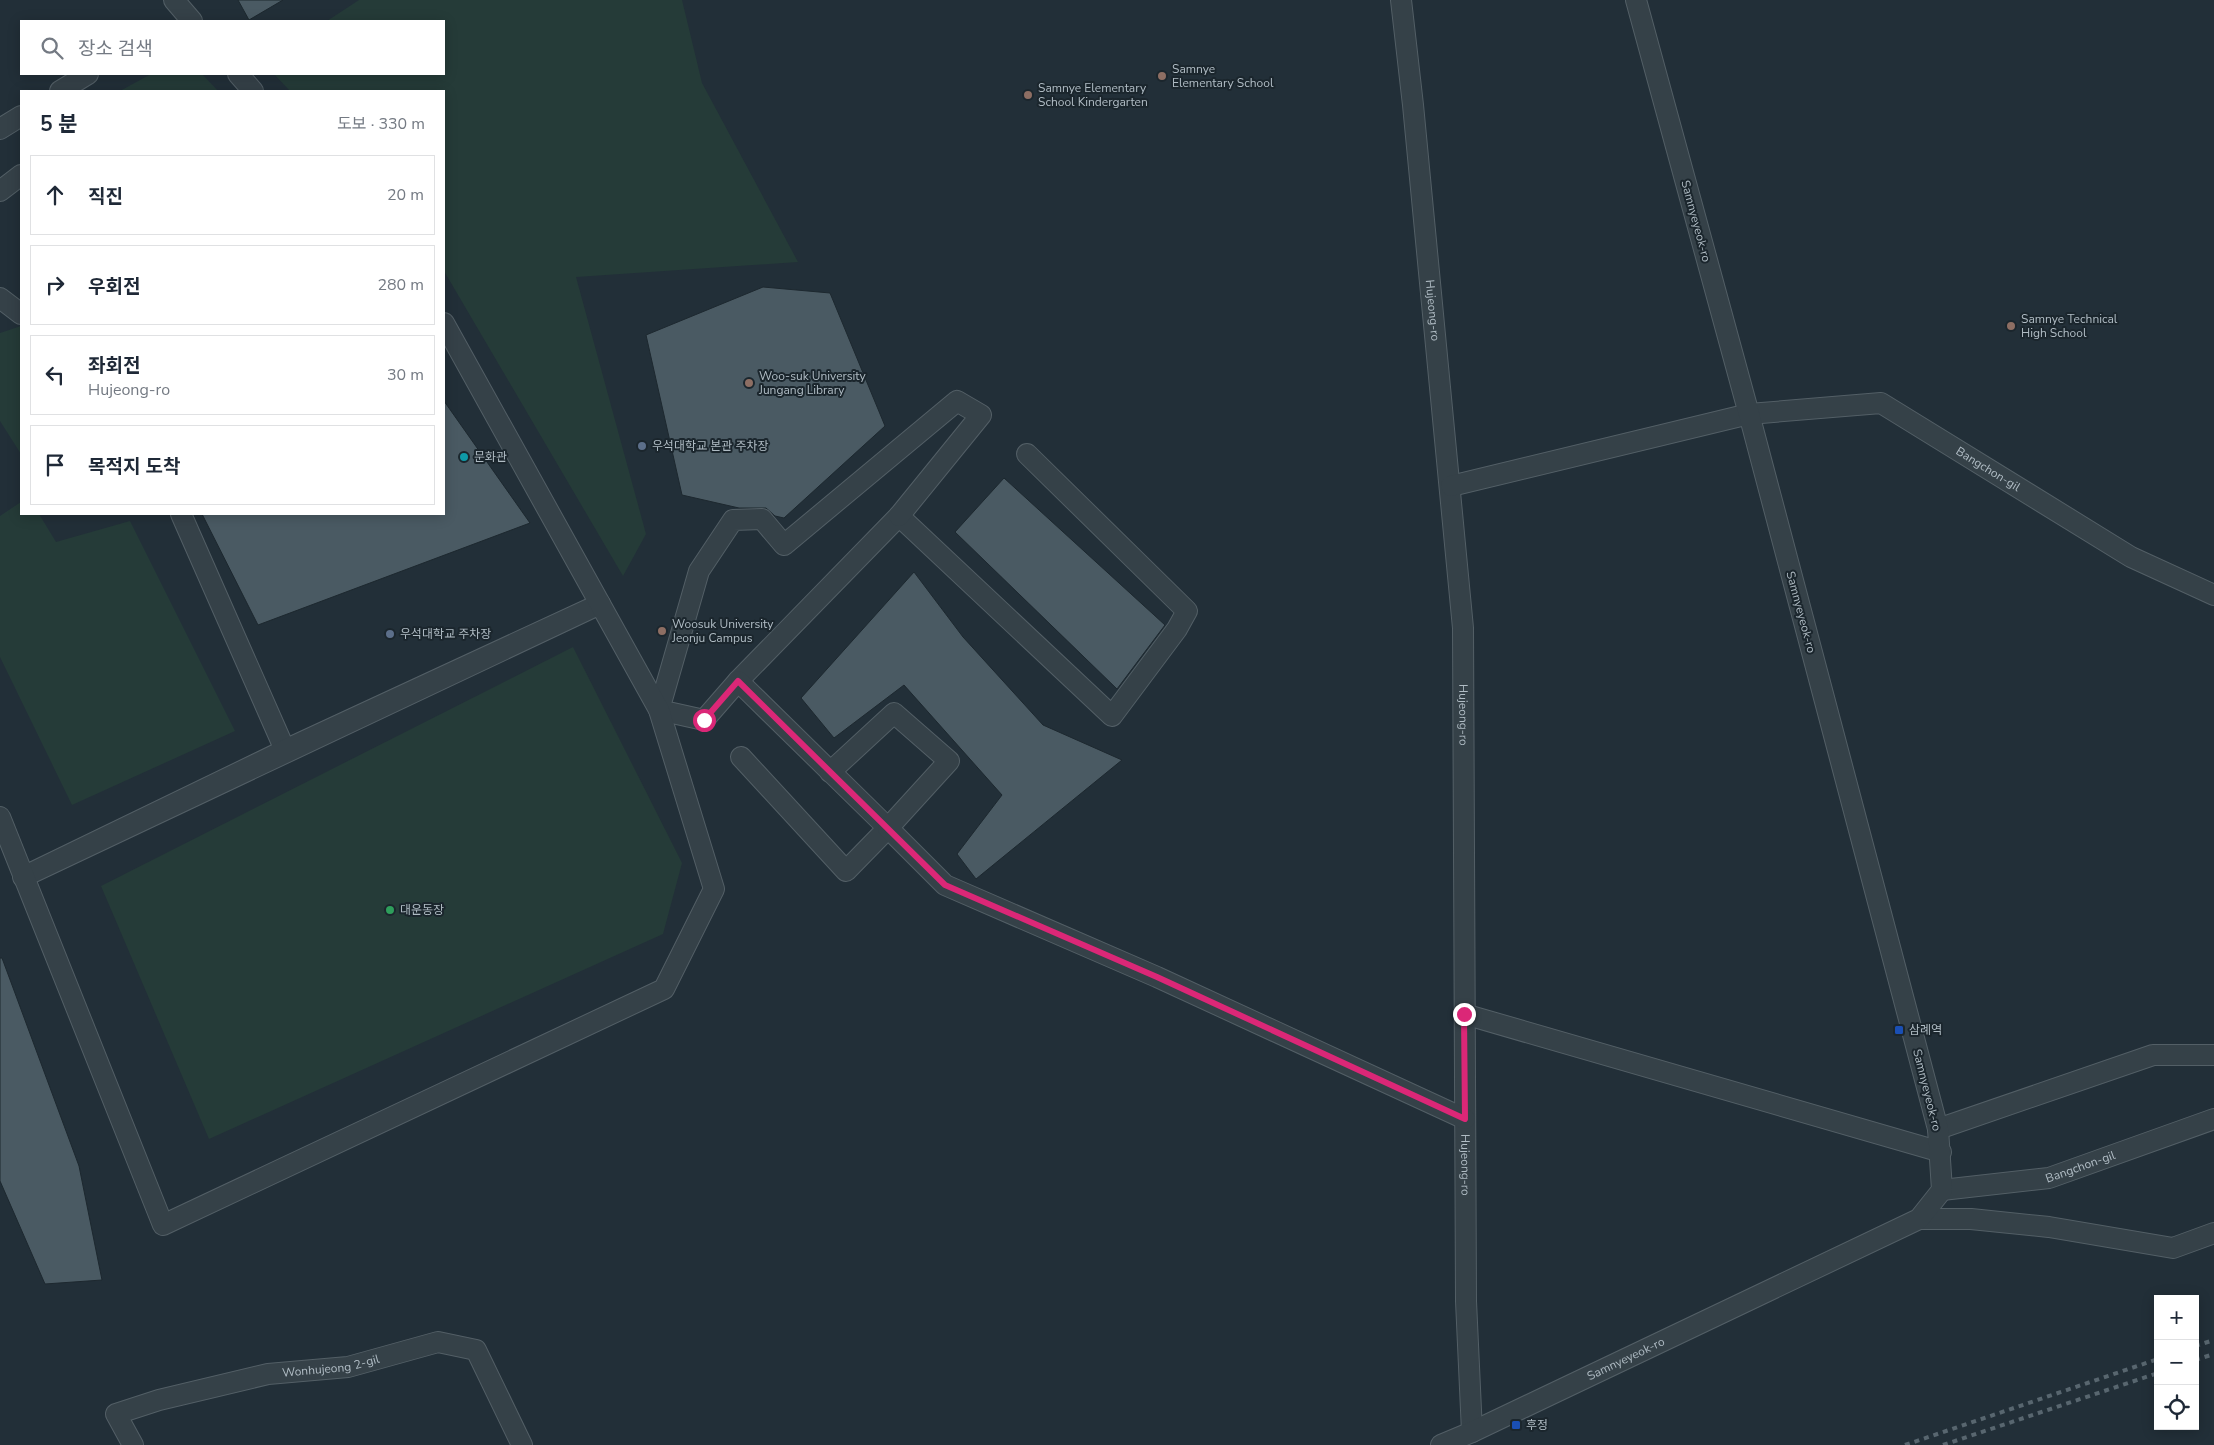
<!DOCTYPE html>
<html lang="ko">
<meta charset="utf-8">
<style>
body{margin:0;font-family:"Nunito Sans","Noto Sans KR",sans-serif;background:#f6f6f7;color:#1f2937}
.controls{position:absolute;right:15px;bottom:15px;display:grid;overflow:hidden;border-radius:0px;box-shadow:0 2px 12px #0003}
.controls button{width:45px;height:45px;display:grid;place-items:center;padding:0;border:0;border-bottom:1px solid #e0e1e3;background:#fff;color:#1f2937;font:25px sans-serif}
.stop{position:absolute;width:15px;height:15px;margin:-11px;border:4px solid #db2777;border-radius:50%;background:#fff}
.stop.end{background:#db2777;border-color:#fff;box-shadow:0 1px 5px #0008}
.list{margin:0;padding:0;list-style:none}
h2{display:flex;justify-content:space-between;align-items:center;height:65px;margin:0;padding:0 20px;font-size:21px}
h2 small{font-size:16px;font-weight:400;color:#747a83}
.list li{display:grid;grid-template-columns:32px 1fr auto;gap:15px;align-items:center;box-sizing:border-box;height:80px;margin:0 10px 10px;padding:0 10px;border:1px solid #e0e1e3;border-radius:0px}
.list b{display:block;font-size:19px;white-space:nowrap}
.list p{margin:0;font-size:16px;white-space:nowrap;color:#747a83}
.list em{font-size:16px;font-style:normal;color:#747a83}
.icon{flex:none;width:28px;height:28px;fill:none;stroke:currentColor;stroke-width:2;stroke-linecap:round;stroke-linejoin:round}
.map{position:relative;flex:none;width:2214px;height:1445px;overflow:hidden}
.search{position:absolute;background:#fff;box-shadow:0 2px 12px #0003;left:20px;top:20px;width:425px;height:55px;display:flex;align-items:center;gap:12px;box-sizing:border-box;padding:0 18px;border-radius:0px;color:#747a83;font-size:19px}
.panel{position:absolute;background:#fff;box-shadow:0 2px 12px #0003;left:20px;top:90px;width:425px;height:425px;border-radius:0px}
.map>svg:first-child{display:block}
</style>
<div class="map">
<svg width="2214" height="1445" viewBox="0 0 2214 1445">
<rect width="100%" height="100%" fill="#222f38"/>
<!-- green -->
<g fill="#253b38">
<polygon points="359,0 682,0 702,83 798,262 576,277 646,534 623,576 444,271 444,91 290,91 274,74 444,74 444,21 327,21"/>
<polygon points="151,74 202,74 218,91 120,91"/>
<polygon points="21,326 21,454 0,421 0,333"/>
<polygon points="21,502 21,514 39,514 56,542 130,521 235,731 72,805 0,657 0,516"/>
<polygon points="573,647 682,863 663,934 209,1139 101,886"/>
</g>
<!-- building -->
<g fill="#4a5a63" stroke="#1d282f">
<polygon points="238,0 283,0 249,20"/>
<polygon points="763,287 830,293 885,426 784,518 775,516 766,508 739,508 682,495 646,335"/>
<polygon points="444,401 530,523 258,625 202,514 444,514"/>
<polygon points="1004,478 1165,625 1117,689 955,532"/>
<polygon points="914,572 963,637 1043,725 1122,760 976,879 957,854 1002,795 904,685 834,738 801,698"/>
<polygon points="0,958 2,958 79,1166 102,1280 45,1284 0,1181"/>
</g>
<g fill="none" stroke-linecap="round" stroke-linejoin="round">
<defs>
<g id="minor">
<polyline points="174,0 192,21"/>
<path id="s1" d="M1401 0 1413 105 1463 628 1466 1301 1472 1432"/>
<polyline points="238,74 253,91"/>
<polyline points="60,91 88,74"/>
<polyline points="0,129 21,116"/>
<polyline points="0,191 21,175"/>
<polyline points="0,298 21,314"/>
<path id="s2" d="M1451 486 1749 414 1881 403 2131 557 2214 595"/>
<polyline points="181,514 285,750"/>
<polygon points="600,604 23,877 285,750"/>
<polyline points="738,681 899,516 1112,716 1177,629 1187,611 1027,454"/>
<polyline points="741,757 846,871 888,828 738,681 704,720 659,710 699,571 733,520 762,519 784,545 957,401 981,415 899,516"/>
<polyline points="830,772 894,713 949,761 888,828 945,885 1157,977 1465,1119"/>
<polyline points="0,817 163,1225 664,989 714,889 659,710 444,323"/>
<polyline points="1464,1014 1941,1152"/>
<polyline points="1938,1129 2153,1055 2214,1055"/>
<path id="s3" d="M1942 1190 2049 1178 2214 1119"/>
<polyline points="1919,1219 1971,1219 2049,1227 2173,1248 2214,1233"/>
<path id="s4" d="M133 1445 116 1414 159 1400 268 1374 348 1367 438 1342 476 1350 522 1445"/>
<path id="s5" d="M1441 1445 1472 1432 1919 1219 1942 1190 1938 1129 1749 414 1636 0"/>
</g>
</defs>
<!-- minor casing -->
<use href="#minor" stroke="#535f66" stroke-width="22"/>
<!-- minor -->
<use href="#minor" stroke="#354148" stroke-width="20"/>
<!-- rail -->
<g stroke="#58666f" stroke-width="4" stroke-dasharray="5 5" stroke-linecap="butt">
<polyline points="2195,1346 2214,1340"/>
<polyline points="2195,1360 2214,1354"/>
<polyline points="1905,1445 2158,1359"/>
<polyline points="1943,1445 2158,1373"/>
</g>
</g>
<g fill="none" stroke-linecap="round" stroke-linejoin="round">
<!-- route -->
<polyline stroke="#db2777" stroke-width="6" points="704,720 738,681 945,885 1157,977 1465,1119 1464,1014"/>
</g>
<!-- markers -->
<g fill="#8d6e63" stroke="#1b262d" stroke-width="2">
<circle cx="1162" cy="76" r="5"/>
<circle cx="1028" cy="95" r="5"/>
<circle cx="2011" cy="326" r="5"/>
<circle cx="749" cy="383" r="5"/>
<circle cx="662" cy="631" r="5"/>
</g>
<g fill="#5c6f8a" stroke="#1b262d" stroke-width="2">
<circle cx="642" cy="446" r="5"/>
<circle cx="390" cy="634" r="5"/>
</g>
<circle fill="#0f9aa8" stroke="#1b262d" stroke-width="2" cx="464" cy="457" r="5"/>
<circle fill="#2e9e5b" stroke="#1b262d" stroke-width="2" cx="390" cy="910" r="5"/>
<g fill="#1a4fb4" stroke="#1b262d" stroke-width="2">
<rect x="1894" y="1025" width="10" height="10" rx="2.5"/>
<rect x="1511" y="1420" width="10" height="10" rx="2.5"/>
</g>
<g text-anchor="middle" stroke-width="4" stroke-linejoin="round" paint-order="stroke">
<!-- poi labels -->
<g font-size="12" fill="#b0bcc4" stroke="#1b262d" text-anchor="start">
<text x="1172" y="73">Samnye<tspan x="1172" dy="14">Elementary School</tspan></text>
<text x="1038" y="92">Samnye Elementary<tspan x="1038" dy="14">School Kindergarten</tspan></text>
<text x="2021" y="323">Samnye Technical<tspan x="2021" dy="14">High School</tspan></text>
<text x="759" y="380">Woo-suk University<tspan x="759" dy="14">Jungang Library</tspan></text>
<text x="652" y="450">우석대학교 본관 주차장</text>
<text x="474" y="461">문화관</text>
<text x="672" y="628">Woosuk University<tspan x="672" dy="14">Jeonju Campus</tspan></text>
<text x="400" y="638">우석대학교 주차장</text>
<text x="400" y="914">대운동장</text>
<text x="1909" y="1034">삼례역</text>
<text x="1526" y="1429">후정</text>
</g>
<!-- street labels -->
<g font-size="12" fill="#b0bcc4" stroke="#1b262d">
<text transform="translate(1696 221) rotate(75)" y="4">Samnyeyeok-ro</text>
<text dy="4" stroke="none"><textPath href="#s1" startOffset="312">Hujeong-ro</textPath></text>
<text dy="4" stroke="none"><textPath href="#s2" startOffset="565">Bangchon-gil</textPath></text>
<text transform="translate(1801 612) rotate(75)" y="4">Samnyeyeok-ro</text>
<text dy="4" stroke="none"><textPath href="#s1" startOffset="718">Hujeong-ro</textPath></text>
<text transform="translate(1927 1090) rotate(76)" y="4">Samnyeyeok-ro</text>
<text dy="4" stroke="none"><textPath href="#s1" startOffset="1168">Hujeong-ro</textPath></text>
<text dy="4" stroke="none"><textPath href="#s3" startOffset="141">Bangchon-gil</textPath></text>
<text dy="4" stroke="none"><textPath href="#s5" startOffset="204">Samnyeyeok-ro</textPath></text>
<text dy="4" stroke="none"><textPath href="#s4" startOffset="256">Wonhujeong 2-gil</textPath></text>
</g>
</g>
</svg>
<div class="controls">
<button>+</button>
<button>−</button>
<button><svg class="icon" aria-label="locate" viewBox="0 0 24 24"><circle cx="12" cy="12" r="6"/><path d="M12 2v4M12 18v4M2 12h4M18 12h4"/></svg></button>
</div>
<div class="stop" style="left:704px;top:720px"></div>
<div class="stop end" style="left:1464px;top:1014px"></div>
<div class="search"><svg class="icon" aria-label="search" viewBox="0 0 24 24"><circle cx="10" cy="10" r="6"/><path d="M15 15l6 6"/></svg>장소 검색</div>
<section class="panel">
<h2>5 분<small>도보 · 330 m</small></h2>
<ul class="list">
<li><svg class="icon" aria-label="ahead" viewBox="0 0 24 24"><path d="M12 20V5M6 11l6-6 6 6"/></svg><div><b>직진</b></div><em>20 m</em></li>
<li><svg class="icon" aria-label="right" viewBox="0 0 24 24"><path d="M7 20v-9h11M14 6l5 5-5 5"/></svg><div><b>우회전</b></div><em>280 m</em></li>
<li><svg class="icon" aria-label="left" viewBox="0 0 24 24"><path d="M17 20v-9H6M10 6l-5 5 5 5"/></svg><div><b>좌회전</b><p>Hujeong-ro</p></div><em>30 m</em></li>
<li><svg class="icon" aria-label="arrive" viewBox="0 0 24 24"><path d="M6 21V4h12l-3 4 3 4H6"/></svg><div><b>목적지 도착</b></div></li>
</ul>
</section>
</div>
